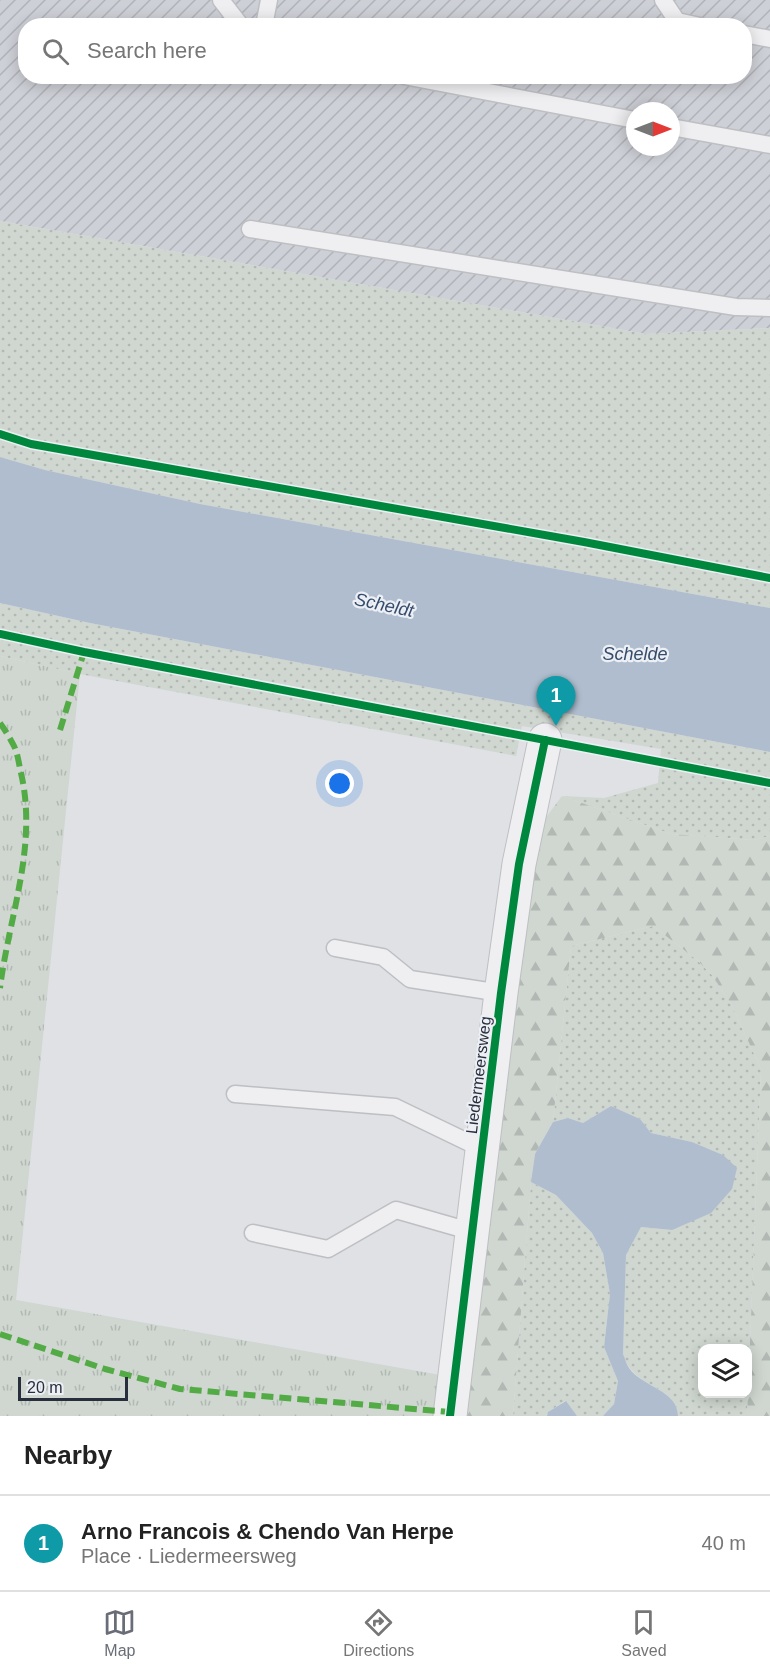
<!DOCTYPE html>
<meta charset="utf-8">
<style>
body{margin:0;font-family:Helvetica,sans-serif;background:#f2f2f2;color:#222}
.controls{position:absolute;right:18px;bottom:18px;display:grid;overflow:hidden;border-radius:12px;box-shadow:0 3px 15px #0003}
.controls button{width:54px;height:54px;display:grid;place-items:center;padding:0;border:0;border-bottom:2px solid #e0e0e0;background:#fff;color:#222;font:30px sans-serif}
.compass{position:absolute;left:626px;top:102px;width:54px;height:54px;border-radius:50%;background:#fff;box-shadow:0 3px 15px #0003;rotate:90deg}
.scale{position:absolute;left:18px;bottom:15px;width:110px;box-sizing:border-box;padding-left:6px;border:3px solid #282e3c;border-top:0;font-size:16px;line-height:21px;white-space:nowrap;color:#282e3c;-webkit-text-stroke:4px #eceff4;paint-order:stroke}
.you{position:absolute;left:340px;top:784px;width:21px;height:21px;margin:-15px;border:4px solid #fff;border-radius:50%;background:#1a73e8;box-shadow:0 0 0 9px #1a73e833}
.badge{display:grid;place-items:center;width:39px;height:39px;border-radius:50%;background:#686d77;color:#fff;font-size:20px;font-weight:700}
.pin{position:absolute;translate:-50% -50px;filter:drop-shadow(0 2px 3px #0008)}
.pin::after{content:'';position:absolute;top:32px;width:21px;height:18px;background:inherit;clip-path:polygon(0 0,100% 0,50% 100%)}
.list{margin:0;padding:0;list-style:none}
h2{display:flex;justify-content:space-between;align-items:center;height:78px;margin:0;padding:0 24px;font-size:26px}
h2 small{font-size:20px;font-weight:400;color:#767676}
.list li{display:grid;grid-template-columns:39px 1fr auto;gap:18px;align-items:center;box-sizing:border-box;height:96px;padding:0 24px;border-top:2px solid #e0e0e0}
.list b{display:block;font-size:22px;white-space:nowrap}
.list p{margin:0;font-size:20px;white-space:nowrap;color:#767676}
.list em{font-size:20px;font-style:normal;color:#767676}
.icon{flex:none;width:33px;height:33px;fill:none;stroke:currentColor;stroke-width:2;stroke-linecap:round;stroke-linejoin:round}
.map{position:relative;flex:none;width:770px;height:1416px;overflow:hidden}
.search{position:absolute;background:#fff;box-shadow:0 3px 15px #0003;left:18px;right:18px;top:18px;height:66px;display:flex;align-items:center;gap:15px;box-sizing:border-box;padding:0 21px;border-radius:24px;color:#767676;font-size:22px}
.sheet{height:174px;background:#fff}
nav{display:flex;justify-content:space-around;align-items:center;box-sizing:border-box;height:84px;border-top:2px solid #e0e0e0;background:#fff;font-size:16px;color:#767676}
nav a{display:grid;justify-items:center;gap:3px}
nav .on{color:#686d77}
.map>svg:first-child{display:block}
</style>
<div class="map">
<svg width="770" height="1416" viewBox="0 0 770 1416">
<defs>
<pattern id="industrial-furrows" width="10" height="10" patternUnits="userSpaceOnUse" patternTransform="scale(1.5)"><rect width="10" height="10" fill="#ced0d7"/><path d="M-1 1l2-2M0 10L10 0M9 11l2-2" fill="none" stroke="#b1b3b9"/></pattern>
<pattern id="grass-dots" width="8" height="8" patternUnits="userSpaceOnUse" patternTransform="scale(1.5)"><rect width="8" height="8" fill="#cfd7d0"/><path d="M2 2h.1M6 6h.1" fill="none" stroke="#b2b9b4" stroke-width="1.8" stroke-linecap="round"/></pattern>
<pattern id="forest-firs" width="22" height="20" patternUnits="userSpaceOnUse" patternTransform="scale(1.5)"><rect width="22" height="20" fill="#cfd7d0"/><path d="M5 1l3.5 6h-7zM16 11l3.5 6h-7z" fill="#b2b9b4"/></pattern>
<pattern id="park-tufts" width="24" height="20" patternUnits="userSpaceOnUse" patternTransform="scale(1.5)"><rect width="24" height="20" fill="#cfd7d0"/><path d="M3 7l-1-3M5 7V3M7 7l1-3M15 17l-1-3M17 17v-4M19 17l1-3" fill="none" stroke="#b2b9b4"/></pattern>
</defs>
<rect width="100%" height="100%" fill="#dfe1e4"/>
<!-- industrial -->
<path fill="url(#industrial-furrows)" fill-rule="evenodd" d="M0 0H770V328L646 334 0 221ZM26 26H744V76H26ZM635 111H671V147H635Z"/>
<!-- grass -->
<g fill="url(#grass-dots)" fill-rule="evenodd">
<polygon points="0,221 646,334 770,328 770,608 200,504 45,470 0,457"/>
<polygon points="0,603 90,623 770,752 770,836 753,840 671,834 562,796 604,798 658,783 661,749 522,726 516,756 80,674 0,656"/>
<path d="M653 926 697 960 712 975 732 1006 761 1069 747 1416H678C678 1390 642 1387 629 1367 626 1364 625 1358 623 1354L626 1255 641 1227 672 1230 723 1155 692 1142 651 1133 640 1119 611 1106 583 1123 568 1118 553 1122 571 946ZM702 1348H748V1394H702Z"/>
<polygon points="531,1182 556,1195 592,1233 603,1253 610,1294 604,1347 618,1381 614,1404 603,1416 577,1416 565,1401 548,1412 547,1416 513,1416"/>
</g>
<!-- forest -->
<polygon fill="url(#forest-firs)" points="562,796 671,834 753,840 770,836 770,1416 747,1416 761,1069 732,1006 712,975 697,960 653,926 571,946 553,1122 535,1154 531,1182 513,1416 460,1416 532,872 544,820"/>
<!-- park -->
<polygon fill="url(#park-tufts)" points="0,656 80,674 16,1300 440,1375 436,1416 0,1416"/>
<!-- water -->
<g fill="#afbdce">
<polygon points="0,457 45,470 200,504 770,608 770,752 90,623 0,603"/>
<path d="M611 1106 640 1119 651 1133 692 1142 723 1155 737 1168 732 1189 711 1213 672 1230 641 1227 626 1255 623 1354C625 1358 626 1364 629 1368 642 1387 678 1390 678 1416H603L614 1404 618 1381 604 1347 610 1294 603 1253 592 1233 556 1195 531 1182 535 1154 553 1122 568 1118 583 1123Z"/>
<polygon points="566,1401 577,1416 547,1416 548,1412"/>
</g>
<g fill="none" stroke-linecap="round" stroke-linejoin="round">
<defs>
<g id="service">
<polyline points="221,0 241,26"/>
<polyline points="663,0 677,21 700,26"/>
<polyline points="264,26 269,0"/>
<polyline points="744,34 770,39"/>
<polyline points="404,76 635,120"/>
<polyline points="671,127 770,145"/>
<polyline points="250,229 736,307 770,308"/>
<polyline points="335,948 383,957 410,979 501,993"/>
<polyline points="235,1094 395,1107 482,1149"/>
<polyline points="253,1233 328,1249 396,1210 473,1232"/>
</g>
<polyline id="minor" points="450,1416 501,993 519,864 545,740"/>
</defs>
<!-- service casing -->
<use href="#service" stroke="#bdbfc2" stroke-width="19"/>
<!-- minor casing -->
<use href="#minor" stroke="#bdbfc2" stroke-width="35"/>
<!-- service -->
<use href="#service" stroke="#efeff1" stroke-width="16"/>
<!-- minor -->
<use href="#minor" stroke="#efeff1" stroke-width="33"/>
<!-- quiet -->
<g stroke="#53ab46" stroke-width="6" stroke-dasharray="12 6" stroke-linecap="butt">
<path d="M0 723C5 730 10 738 14 746 18 754 19 765 21 773 38 846 9 916 0 988"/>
<polyline points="60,730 84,652"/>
<polyline points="0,1334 105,1369 180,1389 450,1412"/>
</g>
<defs>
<g id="cycleway">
<polyline points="0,434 31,444 584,542 770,578"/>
<polyline points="0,634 84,652 770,783"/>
<polyline points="450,1416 501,993 519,864 545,740"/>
</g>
</defs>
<!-- cycleway casing -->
<use href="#cycleway" stroke="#eceff4" stroke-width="11"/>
<!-- cycleway -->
<use href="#cycleway" stroke="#00873e" stroke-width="8"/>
</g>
<g text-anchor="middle" stroke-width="4.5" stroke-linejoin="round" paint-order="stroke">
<!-- street labels -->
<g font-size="16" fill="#282e3c" stroke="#eceff4">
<text transform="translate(478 1075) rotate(-83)" y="6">Liedermeersweg</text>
</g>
<!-- water labels -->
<g font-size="18" font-style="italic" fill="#354c6c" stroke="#eceff4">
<text transform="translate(384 605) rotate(12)" y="6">Scheldt</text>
<text x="635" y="660">Schelde</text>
</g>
</g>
</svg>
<div class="controls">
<button><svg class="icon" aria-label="layers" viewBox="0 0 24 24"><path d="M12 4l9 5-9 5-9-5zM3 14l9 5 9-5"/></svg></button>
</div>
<svg class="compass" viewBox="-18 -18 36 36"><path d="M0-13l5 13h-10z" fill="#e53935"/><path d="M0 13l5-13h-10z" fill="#767676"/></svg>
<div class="scale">20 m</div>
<div class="you"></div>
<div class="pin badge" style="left:556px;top:726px;background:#0f9aa8">1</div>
<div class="search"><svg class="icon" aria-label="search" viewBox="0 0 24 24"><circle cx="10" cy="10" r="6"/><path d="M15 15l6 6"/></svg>Search here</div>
</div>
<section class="sheet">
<h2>Nearby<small></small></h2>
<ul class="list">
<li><span class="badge" style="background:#0f9aa8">1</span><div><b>Arno Francois &amp; Chendo Van Herpe</b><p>Place · Liedermeersweg</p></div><em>40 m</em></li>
</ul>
</section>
<nav>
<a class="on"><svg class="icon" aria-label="map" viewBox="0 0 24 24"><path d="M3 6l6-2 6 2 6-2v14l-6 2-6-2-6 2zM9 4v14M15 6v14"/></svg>Map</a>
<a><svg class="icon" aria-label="directions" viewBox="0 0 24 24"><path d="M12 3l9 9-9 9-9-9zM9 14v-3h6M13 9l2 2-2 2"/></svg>Directions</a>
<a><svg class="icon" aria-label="saved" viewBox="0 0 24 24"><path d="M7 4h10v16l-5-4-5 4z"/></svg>Saved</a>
</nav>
